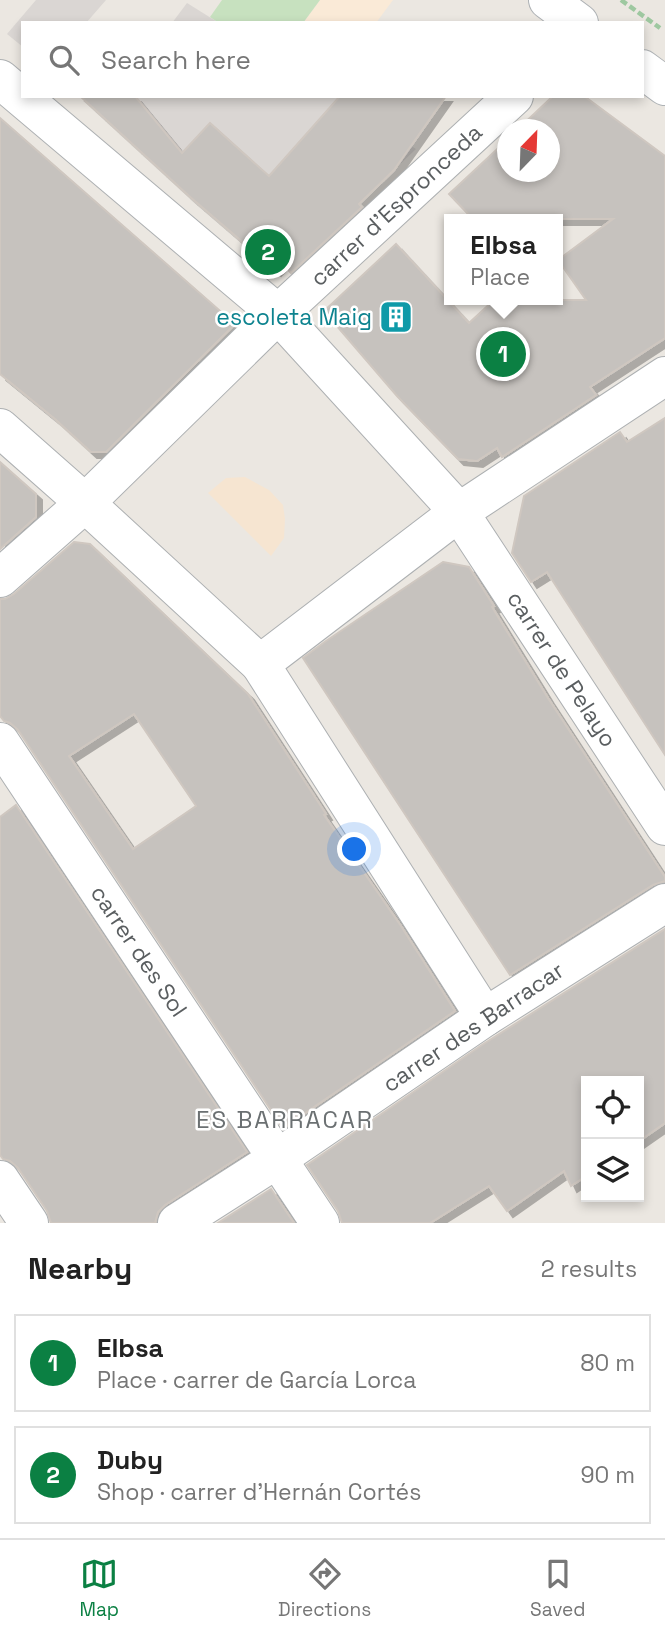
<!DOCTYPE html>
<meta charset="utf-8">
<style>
body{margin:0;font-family:"Space Grotesk",sans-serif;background:#f6f6f6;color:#222}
.controls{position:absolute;right:21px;bottom:21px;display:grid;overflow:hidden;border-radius:0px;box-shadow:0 4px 10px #0003}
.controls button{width:63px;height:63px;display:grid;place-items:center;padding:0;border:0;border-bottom:2px solid #e0e0e0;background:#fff;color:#222;font:35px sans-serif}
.compass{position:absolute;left:497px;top:119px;width:63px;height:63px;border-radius:50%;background:#fff;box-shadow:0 4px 10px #0003;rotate:23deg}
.you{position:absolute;left:355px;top:850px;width:24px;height:24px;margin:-18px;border:5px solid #fff;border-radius:50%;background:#1a73e8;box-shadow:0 0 0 10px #1a73e833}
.badge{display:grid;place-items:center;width:46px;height:46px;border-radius:50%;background:#0b8043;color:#fff;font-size:23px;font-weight:700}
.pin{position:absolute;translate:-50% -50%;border:4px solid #fff;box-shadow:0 2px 7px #0006}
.popup{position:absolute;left:444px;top:214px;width:119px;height:91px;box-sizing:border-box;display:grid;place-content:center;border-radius:0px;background:#fff;filter:drop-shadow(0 2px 5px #0005);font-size:23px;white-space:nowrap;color:#767676}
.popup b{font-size:26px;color:#222}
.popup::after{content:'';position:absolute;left:50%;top:100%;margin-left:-14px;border:14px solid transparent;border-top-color:#fff}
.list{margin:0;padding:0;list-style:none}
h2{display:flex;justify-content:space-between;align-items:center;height:91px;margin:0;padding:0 28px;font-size:30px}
h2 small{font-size:23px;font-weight:400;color:#767676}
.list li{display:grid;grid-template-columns:46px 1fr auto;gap:21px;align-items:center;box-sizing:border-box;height:98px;margin:0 14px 14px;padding:0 14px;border:2px solid #e0e0e0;border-radius:0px}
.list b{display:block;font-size:26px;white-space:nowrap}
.list p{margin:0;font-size:23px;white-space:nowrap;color:#767676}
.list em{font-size:23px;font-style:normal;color:#767676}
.icon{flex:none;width:38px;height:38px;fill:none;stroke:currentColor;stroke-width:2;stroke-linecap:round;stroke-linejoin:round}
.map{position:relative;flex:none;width:665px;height:1223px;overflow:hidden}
.search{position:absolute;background:#fff;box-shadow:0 4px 10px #0003;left:21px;right:21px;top:21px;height:77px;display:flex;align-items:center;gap:18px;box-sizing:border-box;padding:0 24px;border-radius:0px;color:#767676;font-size:26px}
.sheet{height:315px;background:#fff}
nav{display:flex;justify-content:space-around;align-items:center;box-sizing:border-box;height:98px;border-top:2px solid #e0e0e0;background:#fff;font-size:19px;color:#767676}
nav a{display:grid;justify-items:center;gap:4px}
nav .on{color:#0b8043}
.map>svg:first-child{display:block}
</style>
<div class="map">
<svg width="665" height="1223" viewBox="0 0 665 1223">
<defs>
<filter id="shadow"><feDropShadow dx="6" dy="6" stdDeviation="0" flood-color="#0004"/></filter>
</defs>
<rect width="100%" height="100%" fill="#ebe7e1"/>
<!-- commercial -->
<polygon fill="#faead7" points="320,0 393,0 376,23 303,23"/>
<!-- industrial -->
<g fill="#dad6d3">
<polygon points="36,0 106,0 86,23 23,23 23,47 7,34"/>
<polygon points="187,3 219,23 172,23"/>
<polygon points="109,96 334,96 416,149 390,174 313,126 226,226 96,112"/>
</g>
<!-- green -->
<polygon fill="#c7e1bf" points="222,0 320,0 303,23 219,23 210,17"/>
<!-- sand -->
<polygon fill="#f6e5d1" points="245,477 269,490 283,505 285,519 284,538 271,556 208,493 226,478"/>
<!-- building -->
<g fill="#c6c2be" stroke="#cfc7c0" stroke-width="2" fill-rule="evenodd" filter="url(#shadow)">
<polygon points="80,96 135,96 182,153 210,123 269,176 340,96 446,96 394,170 359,204 362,207 291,273 282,263 275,270 189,196"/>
<polygon points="553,96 584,96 665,156 665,338 590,387 596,395 502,457 497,448 477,461 458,459 397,396 324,311 396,244 469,323 494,300 586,300 558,260 613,219 473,219 449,194 508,139 508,172 550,172 550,130 517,130"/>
<polygon points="0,118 235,324 106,452 91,452 55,419 0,374"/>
<polygon points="665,418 665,755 547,572 531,582 512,553 524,496 620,432 627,442"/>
<polygon points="0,462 36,494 36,517 0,549"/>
<path d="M74 542 90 544 248 694 326 814 324 815 401 926 455 1011 283 1128 18 730 10 723 4 721 0 716V599H5L14 594ZM134 714 196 806 133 849 69 756Z"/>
<polygon points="443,562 469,567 494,606 492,607 548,698 665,877 665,881 653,885 510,975 303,658 326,641"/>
<polygon points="16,805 247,1152 165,1205 158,1212 155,1223 51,1223 47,1211 18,1168 10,1161 3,1159 0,1155 0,817"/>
<polygon points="665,929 665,1123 639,1141 639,1081 586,1081 586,1176 571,1186 564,1171 507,1211 489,1186 430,1223 342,1223 338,1211 307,1165 482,1045"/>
<polygon points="271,1189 294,1223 218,1223"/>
</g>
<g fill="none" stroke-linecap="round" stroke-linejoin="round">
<defs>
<g id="street">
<polyline points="0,79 278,314 514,96"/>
<polyline points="665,376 459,512 260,664 85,503 278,314 459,512 665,826"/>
<polyline points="0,428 85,503 0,578"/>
<polyline points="260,664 485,1017"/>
<polyline points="0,742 320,1223"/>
<polyline points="0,1180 29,1223"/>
<polyline points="177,1223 277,1159 485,1017 665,903"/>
</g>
<g id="secondary">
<polyline points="548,0 579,23"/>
<polyline points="642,69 665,86"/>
</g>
</defs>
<!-- street casing -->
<use href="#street" stroke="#adb0b2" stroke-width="40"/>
<!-- secondary casing -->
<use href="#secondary" stroke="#aeb2b5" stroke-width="40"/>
<!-- path -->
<polyline stroke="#9ec8a0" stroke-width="4.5" stroke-dasharray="7 3.5" stroke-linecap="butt" points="621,0 660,28"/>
<!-- street -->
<use href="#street" stroke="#fff" stroke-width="38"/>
<!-- secondary -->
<use href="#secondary" stroke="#fff" stroke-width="38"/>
</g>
<!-- icons -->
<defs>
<symbol id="building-square" viewBox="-11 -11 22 22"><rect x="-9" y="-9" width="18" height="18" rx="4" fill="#0f9aa8" stroke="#fff"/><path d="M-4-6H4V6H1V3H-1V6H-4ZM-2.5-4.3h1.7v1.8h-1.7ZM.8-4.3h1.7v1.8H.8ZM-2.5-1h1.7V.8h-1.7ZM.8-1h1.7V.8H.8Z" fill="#fff"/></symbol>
</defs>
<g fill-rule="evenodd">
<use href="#building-square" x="377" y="298" width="38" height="38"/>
</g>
<g text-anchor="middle" stroke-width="5" stroke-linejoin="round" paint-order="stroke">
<!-- street labels -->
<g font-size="23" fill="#5a5e60" stroke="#fff">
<text transform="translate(396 205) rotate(-43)" y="8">carrer d'Espronceda</text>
<text transform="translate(562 669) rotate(57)" y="8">carrer de Pelayo</text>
<text transform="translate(139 951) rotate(56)" y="8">carrer des Sol</text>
<text transform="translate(473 1027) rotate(-34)" y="8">carrer des Barracar</text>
</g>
<!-- culture labels -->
<g font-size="23" fill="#0d838f" stroke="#fff" text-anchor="end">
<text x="372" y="325">escoleta Maig</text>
</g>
<!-- neighbourhood labels -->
<g font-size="24" letter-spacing="2" fill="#6b7072" stroke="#fff">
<text x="285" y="1128">ES BARRACAR</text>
</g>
</g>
</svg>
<div class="controls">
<button><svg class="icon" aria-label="locate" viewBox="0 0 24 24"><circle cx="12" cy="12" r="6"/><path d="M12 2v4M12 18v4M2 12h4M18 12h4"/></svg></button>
<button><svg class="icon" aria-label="layers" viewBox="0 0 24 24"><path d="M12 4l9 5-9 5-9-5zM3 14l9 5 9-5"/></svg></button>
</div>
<svg class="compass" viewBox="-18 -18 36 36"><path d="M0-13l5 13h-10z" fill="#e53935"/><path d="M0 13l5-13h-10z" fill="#767676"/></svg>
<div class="you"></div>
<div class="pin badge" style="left:503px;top:354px">1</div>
<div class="popup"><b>Elbsa</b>Place</div>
<div class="pin badge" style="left:268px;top:252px">2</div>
<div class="search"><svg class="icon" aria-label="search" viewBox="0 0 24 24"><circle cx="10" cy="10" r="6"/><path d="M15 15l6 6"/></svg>Search here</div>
</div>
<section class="sheet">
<h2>Nearby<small>2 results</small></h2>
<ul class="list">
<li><span class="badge">1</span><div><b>Elbsa</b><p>Place · carrer de García Lorca</p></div><em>80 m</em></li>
<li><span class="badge">2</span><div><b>Duby</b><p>Shop · carrer d'Hernán Cortés</p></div><em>90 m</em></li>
</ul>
</section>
<nav>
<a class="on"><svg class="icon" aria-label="map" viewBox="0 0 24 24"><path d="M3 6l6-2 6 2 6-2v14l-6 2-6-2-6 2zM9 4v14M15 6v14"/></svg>Map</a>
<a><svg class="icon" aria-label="directions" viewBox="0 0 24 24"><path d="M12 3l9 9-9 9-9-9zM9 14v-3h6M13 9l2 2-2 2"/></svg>Directions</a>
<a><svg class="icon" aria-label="saved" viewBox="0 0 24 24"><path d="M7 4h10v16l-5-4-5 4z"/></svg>Saved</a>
</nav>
